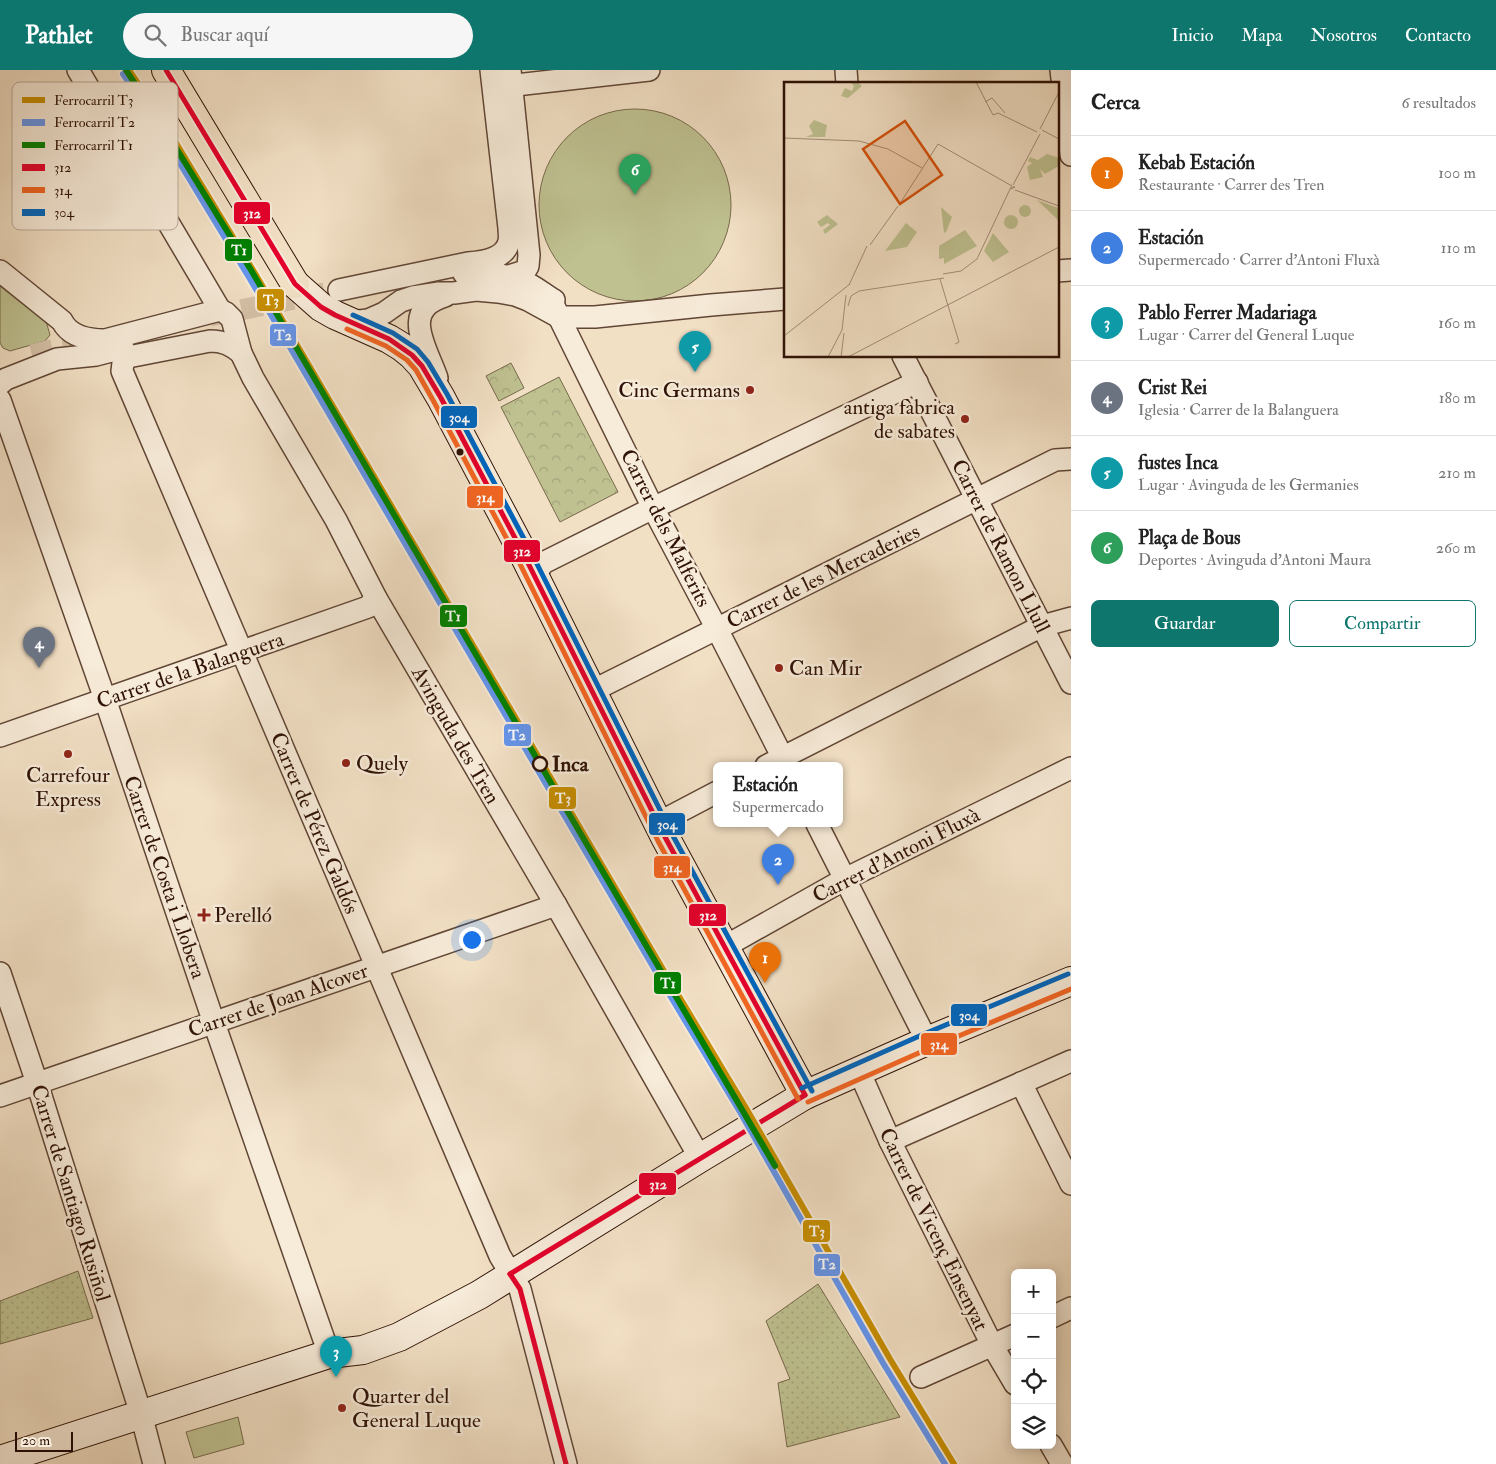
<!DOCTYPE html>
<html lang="es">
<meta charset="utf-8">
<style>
body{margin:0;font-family:"IM FELL Double Pica",serif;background:#f6f6f6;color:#222}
.controls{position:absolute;right:15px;bottom:15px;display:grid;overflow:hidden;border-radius:8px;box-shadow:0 2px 12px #0003}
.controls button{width:45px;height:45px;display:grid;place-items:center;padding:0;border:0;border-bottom:1px solid #e0e0e0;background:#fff;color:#222;font:25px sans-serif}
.scale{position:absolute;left:15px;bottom:12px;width:58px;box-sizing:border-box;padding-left:5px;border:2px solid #2f1205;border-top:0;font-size:14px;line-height:18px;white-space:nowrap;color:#2f1205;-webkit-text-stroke:4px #f7ebd9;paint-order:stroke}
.you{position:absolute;left:471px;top:869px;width:18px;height:18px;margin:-12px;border:4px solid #fff;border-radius:50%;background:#1a73e8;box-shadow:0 0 0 8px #1a73e833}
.badge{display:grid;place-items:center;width:32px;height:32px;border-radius:50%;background:#0f766e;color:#fff;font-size:16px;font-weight:700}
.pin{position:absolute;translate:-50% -41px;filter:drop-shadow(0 1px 2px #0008)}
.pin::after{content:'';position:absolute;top:26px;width:18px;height:15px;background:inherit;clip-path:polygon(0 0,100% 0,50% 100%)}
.popup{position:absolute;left:713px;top:692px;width:130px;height:65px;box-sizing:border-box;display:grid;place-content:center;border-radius:8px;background:#fff;filter:drop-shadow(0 1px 4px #0005);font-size:16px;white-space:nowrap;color:#767676}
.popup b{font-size:19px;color:#222}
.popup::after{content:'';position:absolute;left:50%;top:100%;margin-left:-10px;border:10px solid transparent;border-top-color:#fff}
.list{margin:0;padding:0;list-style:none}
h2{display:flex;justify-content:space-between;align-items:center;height:65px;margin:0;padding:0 20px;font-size:21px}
h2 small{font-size:16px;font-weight:400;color:#767676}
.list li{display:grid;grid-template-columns:32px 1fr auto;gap:15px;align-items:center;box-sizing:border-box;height:75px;padding:0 20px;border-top:1px solid #e0e0e0}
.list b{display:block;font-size:19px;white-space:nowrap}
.list p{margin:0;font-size:16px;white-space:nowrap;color:#767676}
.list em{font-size:16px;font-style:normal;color:#767676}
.actions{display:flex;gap:10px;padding:15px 20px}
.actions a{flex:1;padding:11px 0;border:1px solid #0f766e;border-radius:8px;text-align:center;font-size:18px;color:#0f766e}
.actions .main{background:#0f766e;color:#fff}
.icon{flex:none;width:28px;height:28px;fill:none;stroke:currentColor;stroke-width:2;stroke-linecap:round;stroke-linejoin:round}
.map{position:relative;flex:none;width:1071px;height:1394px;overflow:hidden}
header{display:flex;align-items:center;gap:30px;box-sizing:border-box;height:70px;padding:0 25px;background:#0f766e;color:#fff}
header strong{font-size:24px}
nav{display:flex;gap:28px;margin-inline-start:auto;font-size:18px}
.search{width:350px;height:45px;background:#f6f6f6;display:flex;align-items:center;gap:12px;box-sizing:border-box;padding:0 18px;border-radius:28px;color:#767676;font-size:19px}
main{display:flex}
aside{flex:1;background:#fff}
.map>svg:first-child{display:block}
</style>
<header>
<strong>Pathlet</strong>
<div class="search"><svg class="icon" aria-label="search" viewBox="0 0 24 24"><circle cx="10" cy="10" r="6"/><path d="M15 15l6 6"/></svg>Buscar aquí</div>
<nav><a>Inicio</a><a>Mapa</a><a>Nosotros</a><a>Contacto</a></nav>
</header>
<main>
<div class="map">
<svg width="1071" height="1394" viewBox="0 0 1071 1394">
<defs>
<pattern id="grass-dots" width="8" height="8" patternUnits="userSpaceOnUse" patternTransform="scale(1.25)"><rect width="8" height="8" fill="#bfc191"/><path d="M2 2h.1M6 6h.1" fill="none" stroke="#a4a57c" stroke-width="1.8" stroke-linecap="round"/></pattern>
<pattern id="park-crowns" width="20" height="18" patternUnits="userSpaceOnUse" patternTransform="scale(1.25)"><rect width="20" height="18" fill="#bfc191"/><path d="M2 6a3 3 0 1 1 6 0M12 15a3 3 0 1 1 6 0" fill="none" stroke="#a4a57c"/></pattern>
</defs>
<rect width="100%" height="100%" fill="#f2e0c5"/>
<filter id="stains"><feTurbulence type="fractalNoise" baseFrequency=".004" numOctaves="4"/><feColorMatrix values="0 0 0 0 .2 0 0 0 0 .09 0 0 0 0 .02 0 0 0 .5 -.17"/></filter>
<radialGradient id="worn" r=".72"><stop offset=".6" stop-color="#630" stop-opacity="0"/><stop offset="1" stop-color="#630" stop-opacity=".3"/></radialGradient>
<!-- grass -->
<g fill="url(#grass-dots)" stroke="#776a4b">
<polygon points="78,1201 93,1248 0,1274 0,1231"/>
<polygon points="818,1214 900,1347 787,1377 778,1313 790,1309 766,1251"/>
</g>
<!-- park -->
<g fill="url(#park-crowns)" stroke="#776a4b">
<polygon points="511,293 524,318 499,331 486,306"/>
<polygon points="559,307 618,422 560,452 501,337"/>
</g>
<!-- garden -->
<g fill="#bfc191" stroke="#776a4b">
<circle cx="635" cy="135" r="96"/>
<polygon points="3,215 46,251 50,265 45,271 10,281 3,278 0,273 0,216"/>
<polygon points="238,1347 244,1374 194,1388 186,1362"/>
</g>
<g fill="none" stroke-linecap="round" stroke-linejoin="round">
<!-- street-tunnel -->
<g stroke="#d5c1a8" stroke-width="21" stroke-dasharray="21 11" stroke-linecap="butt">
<polyline points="210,246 339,220"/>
<polyline points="32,285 51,280 102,270"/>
</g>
<defs>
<g id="street">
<polyline points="78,0 220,240"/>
<polyline points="846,0 847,14"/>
<polyline points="1061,0 1071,85"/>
<polyline points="498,17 649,0"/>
<path d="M0 201 62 251C70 267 88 270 105 270L220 240"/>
<polyline points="1057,201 1071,200"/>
<path d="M464 204C484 203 504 203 523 211 534 216 544 224 554 230"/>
<polyline points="509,206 525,201 528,196 529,185 510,0"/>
<path d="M339 220 468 193C483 192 506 189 509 171 510 167 509 162 509 158L491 0"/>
<polyline points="544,224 555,238 559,247 653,438 717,559 787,696"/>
<polyline points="220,240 226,243 232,249 241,283 253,308 336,450 376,528 556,835 700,1088"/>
<polyline points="350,252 368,250 384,243 401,231 413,227 439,223 454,223 476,220 498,222 515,225 528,230 559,247 595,247 711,235 785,229"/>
<path d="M241 283C231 275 224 271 210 271L128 287 123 293 122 301 500 1186 520 1219 566 1394"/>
<polyline points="903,286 1071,613"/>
<path d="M437 308C427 278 399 240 445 226"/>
<polyline points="0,314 6,309 57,289 96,285 123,278"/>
<polyline points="0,330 105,629 214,953 329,1284"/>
<polyline points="534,507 543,493 653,438 917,312"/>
<polyline points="592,621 1055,390 1071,389"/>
<polyline points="0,666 368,537 376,528"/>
<polyline points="766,696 1042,556 1071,548"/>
<polyline points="658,753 717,722"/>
<polyline points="817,754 927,971"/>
<polyline points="724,877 845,809 1071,698"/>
<polyline points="0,903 37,1013 141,1344 154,1394"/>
<polyline points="859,1001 890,1071 992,1275 1015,1314"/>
<polyline points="1021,1013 1071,1114"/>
<polyline points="0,1026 556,835"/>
<polyline points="890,1071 1071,991"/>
<polyline points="1052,1247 1071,1238"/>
<polyline points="921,1307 1015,1265"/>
<polyline points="1051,1375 1062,1394"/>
</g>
<g id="secondary">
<polyline points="295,214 321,237 335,245 389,269 402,277 412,285 422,296 441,328 524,485 665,767 805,1025"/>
<polyline points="0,1390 329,1284 363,1280 399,1267 479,1225 700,1088 805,1025 927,971 1071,911"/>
</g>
<polyline id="primary" points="166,0 295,214"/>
</defs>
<!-- street casing -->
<use href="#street" stroke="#604635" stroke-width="24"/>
<!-- secondary casing -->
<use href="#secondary" stroke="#2f1205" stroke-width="30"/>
<!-- primary casing -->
<use href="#primary" stroke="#2f1205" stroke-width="30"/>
<!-- street -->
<use href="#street" stroke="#f7ebd9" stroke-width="21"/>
<!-- secondary -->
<use href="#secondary" stroke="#f7ebd9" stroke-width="28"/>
<!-- primary -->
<use href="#primary" stroke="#f2e0c5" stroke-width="28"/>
<defs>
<g id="bus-1">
<polyline points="166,0 295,214 321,237 335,245 389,269 412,285 422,296 441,328 524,485 665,767 805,1025"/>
<polyline points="510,1204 805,1025"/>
<polyline points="510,1204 520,1219 566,1394"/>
</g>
<g id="bus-2">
<polyline points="347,259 386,276 407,290 416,300 434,332 517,488 658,771 798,1029"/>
<polyline points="808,1032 930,978 1071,919"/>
</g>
<g id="bus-3">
<polyline points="353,245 393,263 417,279 428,292 447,324 531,482 672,764 812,1021"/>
<polyline points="802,1018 924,964 1068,904"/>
</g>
</defs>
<!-- bus-1 casing -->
<use href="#bus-1" stroke="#f7ebd9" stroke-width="9"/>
<!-- bus-2 casing -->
<use href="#bus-2" stroke="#f7ebd9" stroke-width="9"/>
<!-- bus-3 casing -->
<use href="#bus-3" stroke="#f7ebd9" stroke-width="9"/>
<!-- bus-1 -->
<use href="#bus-1" stroke="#e4002b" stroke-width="5"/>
<!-- bus-2 -->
<use href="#bus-2" stroke="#f26522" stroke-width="5"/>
<!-- bus-3 -->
<use href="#bus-3" stroke="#0065bd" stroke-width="5"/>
<defs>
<polyline id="rail-1" points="129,0 156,40 256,205 671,913 746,1038 890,1289 954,1394"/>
<polyline id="rail-2" points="123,4 150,44 250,209 665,917 740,1042 883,1293 945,1394"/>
<polyline id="rail-3" points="126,0 157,47 251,200 775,1096"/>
</defs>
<!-- rail-1 casing -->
<use href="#rail-1" stroke="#f7ebd9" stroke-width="10"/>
<!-- rail-2 casing -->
<use href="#rail-2" stroke="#f7ebd9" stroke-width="10"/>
<!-- rail-3 casing -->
<use href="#rail-3" stroke="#f7ebd9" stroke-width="10"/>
<!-- rail-1 -->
<use href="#rail-1" stroke="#c78e01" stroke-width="6"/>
<!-- rail-2 -->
<use href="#rail-2" stroke="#6495ed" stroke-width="6"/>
<!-- rail-3 -->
<use href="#rail-3" stroke="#008000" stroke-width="6"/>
</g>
<!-- markers -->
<g fill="#8f2418" stroke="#f7ebd9" stroke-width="2">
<circle cx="750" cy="320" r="5"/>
<circle cx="965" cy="349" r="5"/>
<circle cx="779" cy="598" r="5"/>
<circle cx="68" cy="684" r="5"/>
<circle cx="346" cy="693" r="5"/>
<path d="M201.5 837.5h5v5h5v5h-5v5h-5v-5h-5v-5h5z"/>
<circle cx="342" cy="1338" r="5"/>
</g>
<circle fill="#2f1205" stroke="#f7ebd9" stroke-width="2" cx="460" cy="382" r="4.5"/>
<circle fill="#f7ebd9" stroke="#2f1205" stroke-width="2.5" cx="540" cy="694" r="7"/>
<g text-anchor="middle" stroke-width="5" stroke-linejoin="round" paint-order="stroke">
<!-- poi labels -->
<g font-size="21" fill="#2f1205" stroke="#f7ebd9" text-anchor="start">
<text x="740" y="327" text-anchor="end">Cinc Germans</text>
<text x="955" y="344" text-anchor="end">antiga fàbrica<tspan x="955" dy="24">de sabates</tspan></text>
<text x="789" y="605">Can Mir</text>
<text x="356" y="700">Quely</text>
<text x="68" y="712" text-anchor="middle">Carrefour<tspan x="68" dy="24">Express</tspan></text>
<text x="214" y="852">Perelló</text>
<text x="352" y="1333">Quarter del<tspan x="352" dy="24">General Luque</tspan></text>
</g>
<!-- street labels -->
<g font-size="21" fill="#2f1205" stroke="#f7ebd9">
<text transform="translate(666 458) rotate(63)" y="7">Carrer dels Malferits</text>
<text transform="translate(1001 476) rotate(63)" y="7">Carrer de Ramon Llull</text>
<text transform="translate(823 506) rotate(-26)" y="7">Carrer de les Mercaderies</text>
<text transform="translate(190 600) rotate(-19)" y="7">Carrer de la Balanguera</text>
<text transform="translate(456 665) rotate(60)" y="7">Avinguda des Tren</text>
<text transform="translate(315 753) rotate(67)" y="7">Carrer de Pérez Galdós</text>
<text transform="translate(896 785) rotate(-27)" y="7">Carrer d'Antoni Fluxà</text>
<text transform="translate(165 807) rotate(71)" y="7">Carrer de Costa i Llobera</text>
<text transform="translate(278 930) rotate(-19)" y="7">Carrer de Joan Alcover</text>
<text transform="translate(71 1123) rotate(73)" y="7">Carrer de Santiago Rusiñol</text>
<text transform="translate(934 1159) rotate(64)" y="7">Carrer de Vicenç Ensenyat</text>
</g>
<!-- stop labels -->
<g font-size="21" font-weight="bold" fill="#2f1205" stroke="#f7ebd9" text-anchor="start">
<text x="552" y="701">Inca</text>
</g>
</g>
<!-- overview -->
<g transform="translate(784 12)">
<rect width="275" height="275" fill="#f2e0c5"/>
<path d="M66 0H74L78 4 64 16 57 14 61 6 68 9 70 4ZM30 38 43 43 41 55H22L29 52 25 44ZM263 72 275 76V84L261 92 256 87 259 95 246 98 243 85 248 81 244 79 246 75 254 78ZM253 118 274 126 275 140 273 137ZM43 133 54 142 41 152 39 148 46 143 44 141 37 145 33 140ZM209 151 225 170 209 180 200 169Z" fill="#bfc191"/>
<path d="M181 148 193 164 160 182V176L155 177V164Z" fill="#bfc191"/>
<path d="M157 125 168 135 162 150 160 151ZM122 141 133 150 123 165 101 169Z" fill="#bfc191"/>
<path d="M235 129a6 6 0 1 1 12 0a6 6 0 1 1-12 0ZM220 140a7 7 0 1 1 14 0a7 7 0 1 1-14 0Z" fill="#bfc191"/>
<path fill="none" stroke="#a48e78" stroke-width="1" d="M192 0 209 33 214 31 253 50M201 20 208 16 221 31M256 47 275 10M258 48 275 57M0 56 75 59 104 67 138 86M229 103 256 52M231 108 275 124M115 123 154 62 228 104M86 163 114 124M159 192 177 189 193 177 227 105H231L227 107M156 197 175 260 171 262M65 203 83 164M64 224 67 214 75 209 160 196M0 254 66 202M44 275 58 248 62 213M57 275 60 251M64 275 275 165"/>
<path fill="#d6520b" fill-opacity="0.15" stroke="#d6520b" stroke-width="2.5" d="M121 39 158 93 116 122 79 67Z"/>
<rect width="275" height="275" fill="none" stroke="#2f1205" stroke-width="2.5"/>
</g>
<!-- legend -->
<rect x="12" y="12" width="166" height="148" rx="8" fill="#f7ebd9" stroke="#ba9" stroke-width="1"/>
<rect x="22" y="27" width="23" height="6" fill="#c78e01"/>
<rect x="22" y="49" width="23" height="7" fill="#6495ed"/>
<rect x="22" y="72" width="23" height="6" fill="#008000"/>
<rect x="22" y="94" width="23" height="7" fill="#e4002b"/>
<rect x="22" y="117" width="23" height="6" fill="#f26522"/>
<rect x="22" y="139" width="23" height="7" fill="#0065bd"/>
<g font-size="14" fill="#2f1205">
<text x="54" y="35">Ferrocarril T3</text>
<text x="54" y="57">Ferrocarril T2</text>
<text x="54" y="80">Ferrocarril T1</text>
<text x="54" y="102">312</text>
<text x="54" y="125">314</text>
<text x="54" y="147">304</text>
</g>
<g stroke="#f7ebd9" stroke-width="2">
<rect x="233" y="131" width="38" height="24" rx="5" fill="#e4002b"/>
<rect x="224" y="168" width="29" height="24" rx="5" fill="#008000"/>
<rect x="256" y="218" width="29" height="24" rx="5" fill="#c78e01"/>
<rect x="269" y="253" width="28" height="24" rx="5" fill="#6495ed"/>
<rect x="440" y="335" width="38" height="24" rx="5" fill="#0065bd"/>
<rect x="466" y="415" width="38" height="24" rx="5" fill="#f26522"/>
<rect x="503" y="469" width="38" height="24" rx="5" fill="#e4002b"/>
<rect x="439" y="534" width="29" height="24" rx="5" fill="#008000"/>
<rect x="503" y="653" width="29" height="24" rx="5" fill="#6495ed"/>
<rect x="548" y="716" width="29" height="24" rx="5" fill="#c78e01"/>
<rect x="648" y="742" width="38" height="24" rx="5" fill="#0065bd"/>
<rect x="653" y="785" width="38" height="24" rx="5" fill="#f26522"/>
<rect x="688" y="833" width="39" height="24" rx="5" fill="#e4002b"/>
<rect x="653" y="901" width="29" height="24" rx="5" fill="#008000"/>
<rect x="950" y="933" width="38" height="24" rx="5" fill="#0065bd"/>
<rect x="920" y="962" width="38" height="24" rx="5" fill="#f26522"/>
<rect x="638" y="1102" width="39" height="24" rx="5" fill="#e4002b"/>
<rect x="802" y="1149" width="29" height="24" rx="5" fill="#c78e01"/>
<rect x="813" y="1183" width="28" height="24" rx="5" fill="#6495ed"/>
</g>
<g font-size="14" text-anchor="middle" font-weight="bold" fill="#fff">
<text x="252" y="148">312</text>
<text x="239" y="185">T1</text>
<text x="271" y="235">T3</text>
<text x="283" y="270">T2</text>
<text x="459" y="352">304</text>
<text x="485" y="432">314</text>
<text x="522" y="486">312</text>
<text x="453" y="551">T1</text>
<text x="517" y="670">T2</text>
<text x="563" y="733">T3</text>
<text x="667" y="759">304</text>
<text x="672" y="802">314</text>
<text x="708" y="850">312</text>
<text x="668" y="918">T1</text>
<text x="969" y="950">304</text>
<text x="939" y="979">314</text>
<text x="658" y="1119">312</text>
<text x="817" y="1166">T3</text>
<text x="827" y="1199">T2</text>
</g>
<rect width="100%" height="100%" filter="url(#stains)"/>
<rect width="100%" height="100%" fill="url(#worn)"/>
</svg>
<div class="controls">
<button>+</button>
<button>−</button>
<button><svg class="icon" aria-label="locate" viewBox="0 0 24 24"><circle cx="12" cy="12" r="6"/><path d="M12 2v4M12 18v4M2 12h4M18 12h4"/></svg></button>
<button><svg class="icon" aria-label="layers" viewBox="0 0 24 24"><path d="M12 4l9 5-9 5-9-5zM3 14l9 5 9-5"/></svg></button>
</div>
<div class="scale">20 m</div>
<div class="you"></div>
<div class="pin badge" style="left:765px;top:913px;background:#e8710a">1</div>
<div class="pin badge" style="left:778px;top:815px;background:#3f7fe0">2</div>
<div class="popup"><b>Estación</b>Supermercado</div>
<div class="pin badge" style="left:336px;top:1307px;background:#0f9aa8">3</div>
<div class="pin badge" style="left:39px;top:598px;background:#6b7280">4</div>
<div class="pin badge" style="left:695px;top:302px;background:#0f9aa8">5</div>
<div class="pin badge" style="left:635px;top:125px;background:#2e9e5b">6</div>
</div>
<aside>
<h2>Cerca<small>6 resultados</small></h2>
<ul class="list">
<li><span class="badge" style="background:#e8710a">1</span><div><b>Kebab Estación</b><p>Restaurante · Carrer des Tren</p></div><em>100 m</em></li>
<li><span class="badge" style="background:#3f7fe0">2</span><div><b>Estación</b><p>Supermercado · Carrer d'Antoni Fluxà</p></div><em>110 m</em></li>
<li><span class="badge" style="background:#0f9aa8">3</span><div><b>Pablo Ferrer Madariaga</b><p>Lugar · Carrer del General Luque</p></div><em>160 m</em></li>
<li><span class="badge" style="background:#6b7280">4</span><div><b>Crist Rei</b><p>Iglesia · Carrer de la Balanguera</p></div><em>180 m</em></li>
<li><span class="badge" style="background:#0f9aa8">5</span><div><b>fustes Inca</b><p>Lugar · Avinguda de les Germanies</p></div><em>210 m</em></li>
<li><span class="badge" style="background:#2e9e5b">6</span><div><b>Plaça de Bous</b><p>Deportes · Avinguda d'Antoni Maura</p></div><em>260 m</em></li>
</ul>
<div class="actions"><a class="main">Guardar</a><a>Compartir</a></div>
</aside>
</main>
